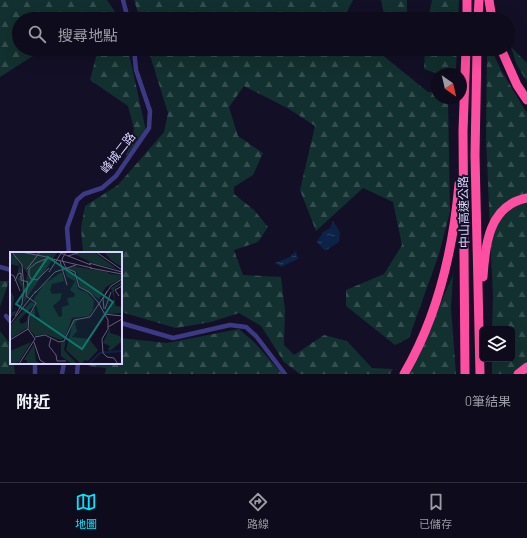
<!DOCTYPE html>
<html lang="zh-TW">
<meta charset="utf-8">
<style>
body{margin:0;font-family:Barlow,"Noto Sans TC",sans-serif;background:#1c1929;color:#f1f3f6}
.controls{position:absolute;right:12px;bottom:12px;display:grid;overflow:hidden;border-radius:6px;box-shadow:0 4px 16px #0002}
.controls button{width:36px;height:36px;display:grid;place-items:center;padding:0;border:0;border-bottom:1px solid #2e2b3b;background:#0e0b1c;color:#f1f3f6;font:20px sans-serif}
.compass{position:absolute;left:431px;top:68px;width:36px;height:36px;border-radius:50%;background:#0e0b1c;box-shadow:0 4px 16px #0002;rotate:146deg}
.list{margin:0;padding:0;list-style:none}
h2{display:flex;justify-content:space-between;align-items:center;height:52px;margin:0;padding:0 16px;font-size:17px}
h2 small{font-size:13px;font-weight:400;color:#9b9ba3}
.icon{flex:none;width:22px;height:22px;fill:none;stroke:currentColor;stroke-width:2;stroke-linecap:round;stroke-linejoin:round}
.map{position:relative;flex:none;width:527px;height:374px;overflow:hidden}
.search{position:absolute;background:#0e0b1c;box-shadow:0 4px 16px #0002;left:12px;right:12px;top:12px;height:44px;display:flex;align-items:center;gap:10px;box-sizing:border-box;padding:0 14px;border-radius:22px;color:#9b9ba3;font-size:15px}
.sheet{height:108px;background:#0e0b1c}
nav{display:flex;justify-content:space-around;align-items:center;box-sizing:border-box;height:56px;border-top:1px solid #2e2b3b;background:#0e0b1c;font-size:11px;color:#9b9ba3}
nav a{display:grid;justify-items:center;gap:2px}
nav .on{color:#00e5ff}
.map>svg:first-child{display:block}
</style>
<div class="map">
<svg width="527" height="374" viewBox="0 0 527 374">
<defs>
<pattern id="forest-firs" width="22" height="20" patternUnits="userSpaceOnUse"><rect width="22" height="20" fill="#12302f"/><path d="M5 1l3.5 6h-7zM16 11l3.5 6h-7z" fill="#344d4e"/></pattern>
<pattern id="water-ripples" width="26" height="14" patternUnits="userSpaceOnUse"><rect width="26" height="14" fill="#0c2248"/><path d="M2 4q2-2 4 0t4 0M15 11q2-2 4 0t4 0" fill="none" stroke="#2f4163"/></pattern>
</defs>
<rect width="100%" height="100%" fill="#130f26"/>
<!-- forest -->
<g fill="url(#forest-firs)">
<polygon points="0,0 107,0 120,19 19,19 19,49 44,49 0,77"/>
<polygon points="134,0 353,0 345,16 346,19 140,19"/>
<polygon points="381,0 407,0 407,19 385,19"/>
<polygon points="432,0 459,0 458,19 428,19"/>
<polygon points="511,47 527,63 527,82 516,63"/>
<polygon points="98,49 128,49 146,131 126,156 134,129 128,106 90,80"/>
<polygon points="148,49 375,49 428,92 437,92 437,98 448,98 450,212 439,254 409,338 395,345 346,306 346,290 384,274 402,245 393,202 363,188 316,231 300,190 315,126 289,109 244,86 229,107 238,136 263,153 253,175 234,187 234,194 254,210 268,227 258,242 234,250 243,275 281,277 285,310 284,345 294,355 324,335 347,341 372,368 393,369 390,374 300,374 284,362 261,326 239,313 211,322 176,328 121,312 121,253 83,253 81,228 85,206 118,185 164,132 168,113"/>
<path d="M425 49H457L456 68C444 76 437 74 424 69Z"/>
<polygon points="487,49 491,49 502,72 527,113 527,374 492,374 492,359 512,359 512,329 492,329 493,297 486,138"/>
<polygon points="453,275 451,308 456,374 409,374"/>
<polygon points="0,281 9,281 0,307"/>
<polygon points="239,329 255,343 282,374 105,374 106,368 88,366 88,363 121,363 121,338 167,343"/>
<polygon points="0,331 11,345 11,363 14,363 15,374 0,374"/>
</g>
<!-- water -->
<g fill="url(#water-ripples)">
<polygon points="333,221 340,232 339,242 325,251 317,242 323,232 330,228"/>
<polygon points="296,251 298,259 281,267 275,263 290,257"/>
</g>
<g fill="none" stroke-linecap="round" stroke-linejoin="round">
<!-- street -->
<g stroke="#3d3a85" stroke-width="4.5">
<polyline points="123,0 128,19"/>
<polyline points="69,253 67,228 77,200 84,194 102,188 116,176 149,128 150,111 136,70 134,49"/>
<polyline points="0,267 11,270"/>
<polyline points="6,316 11,322"/>
<polyline points="121,323 173,338 230,325 246,327 256,336 285,374"/>
<polyline points="35,374 35,363"/>
<polyline points="62,374 64,363"/>
<polyline points="77,374 78,363"/>
</g>
<!-- highway -->
<g stroke="#ff4fa3" stroke-width="9">
<polyline points="489,0 492,19"/>
<polyline points="467,19 467,0"/>
<polyline points="478,19 479,0"/>
<polyline points="477,49 475,155 480,374"/>
<polyline points="501,49 517,85 527,100"/>
<path d="M483 277C485 245 489 205 527 198"/>
<path d="M404 374C438 316 453 251 459 184"/>
<polyline points="465,374 463,131 466,49"/>
<polyline points="518,374 527,367"/>
</g>
</g>
<g text-anchor="middle" stroke-width="4" stroke-linejoin="round" paint-order="stroke">
<!-- street labels -->
<g font-size="12" fill="#d9d4ff" stroke="#130f26">
<text transform="translate(118 153) rotate(-52)" y="4">峰城二路</text>
<text transform="translate(464 212) rotate(-91)" y="4">中山高速公路</text>
</g>
</g>
<!-- overview -->
<g transform="translate(10 252)">
<rect width="112" height="112" fill="#130f26"/>
<path d="M0 0 6 5 12 19 13 36 12 48V36L7 27 12 21H8L6 28 9 14 0 12ZM3 0 47 1 14 50 17 21ZM59 0H84L107 17 85 12ZM94 0H112V15L102 9ZM63 14 97 20 104 25 100 22 112 23V26L96 35 89 47 70 35 67 21 57 16ZM56 16 65 22 68 37 78 41 84 49 83 58 79 64 62 66 55 85 51 88 35 82 25 84 19 77 20 63 25 56V68L30 65 24 47 34 32 52 20 54 29 42 32 40 38 42 42 52 41 50 48 43 54 49 65 52 64V55L59 53 57 46 64 45 65 42 60 38 65 29 57 25 54 17ZM111 30 112 32 105 36 104 39 105 51 106 54 112 55V61L97 62 94 61 100 58 104 46 101 36ZM0 38 4 45 2 60 7 59 0 67ZM21 50 25 52 9 68 11 72 16 70 19 62 17 76 0 87V74ZM69 66 65 72 67 79 62 85 79 87 88 98 78 109 75 108 71 112 56 98 63 70ZM100 76V81L110 84 112 89 100 99 98 97 100 94 93 91ZM56 88 54 98 67 112H62L51 104V91ZM21 90 9 110 0 112V99ZM24 92 26 109 30 112H17V108H14Z" fill="#12302f"/>
<path fill="none" stroke="#0c2248" stroke-width="2" d="M79 112 90 101 112 99"/>
<path fill="none" stroke="#625e7d" stroke-width="1" d="M2 0 12 13 14 37 12 52 5 64M11 0 37 5M48 0 81 13M56 0 52 7 56 16 65 20 69 35 79 40 88 50 98 68V77L92 87 93 101 97 105 104 106 108 112M86 0 112 18M58 4 71 0M50 9 57 33M79 11 112 20M39 16 27 28 21 27 19 23V17L26 11 38 6 82 16M80 16 112 22M17 17 30 0M39 20 52 0M0 22 4 24 10 39M5 29 8 22 11 21V28L18 30 16 44 26 51 19 64 18 77M25 41 45 20 66 13M109 44 105 38 112 34M94 57 93 47 97 39M95 57 101 40M94 62 112 64M0 72 26 39M98 75 112 67M25 85 35 83 49 90 54 89 64 68 80 65 101 34 112 27M41 86 39 94 46 103 47 109H56M0 88 18 77M24 90 30 108 36 112M9 112 25 87 18 77"/>
<path fill="#0f766e" fill-opacity="0.15" stroke="#0f766e" stroke-width="2" d="M38 5 103 50 72 97 6 52Z"/>
<rect width="112" height="112" fill="none" stroke="#d9d4ff" stroke-width="2"/>
</g>
</svg>
<div class="controls">
<button><svg class="icon" aria-label="layers" viewBox="0 0 24 24"><path d="M12 4l9 5-9 5-9-5zM3 14l9 5 9-5"/></svg></button>
</div>
<svg class="compass" viewBox="-18 -18 36 36"><path d="M0-13l5 13h-10z" fill="#e53935"/><path d="M0 13l5-13h-10z" fill="#9b9ba3"/></svg>
<div class="search"><svg class="icon" aria-label="search" viewBox="0 0 24 24"><circle cx="10" cy="10" r="6"/><path d="M15 15l6 6"/></svg>搜尋地點</div>
</div>
<section class="sheet">
<h2>附近<small>0筆結果</small></h2>
<ul class="list">
</ul>
</section>
<nav>
<a class="on"><svg class="icon" aria-label="map" viewBox="0 0 24 24"><path d="M3 6l6-2 6 2 6-2v14l-6 2-6-2-6 2zM9 4v14M15 6v14"/></svg>地圖</a>
<a><svg class="icon" aria-label="directions" viewBox="0 0 24 24"><path d="M12 3l9 9-9 9-9-9zM9 14v-3h6M13 9l2 2-2 2"/></svg>路線</a>
<a><svg class="icon" aria-label="saved" viewBox="0 0 24 24"><path d="M7 4h10v16l-5-4-5 4z"/></svg>已儲存</a>
</nav>
